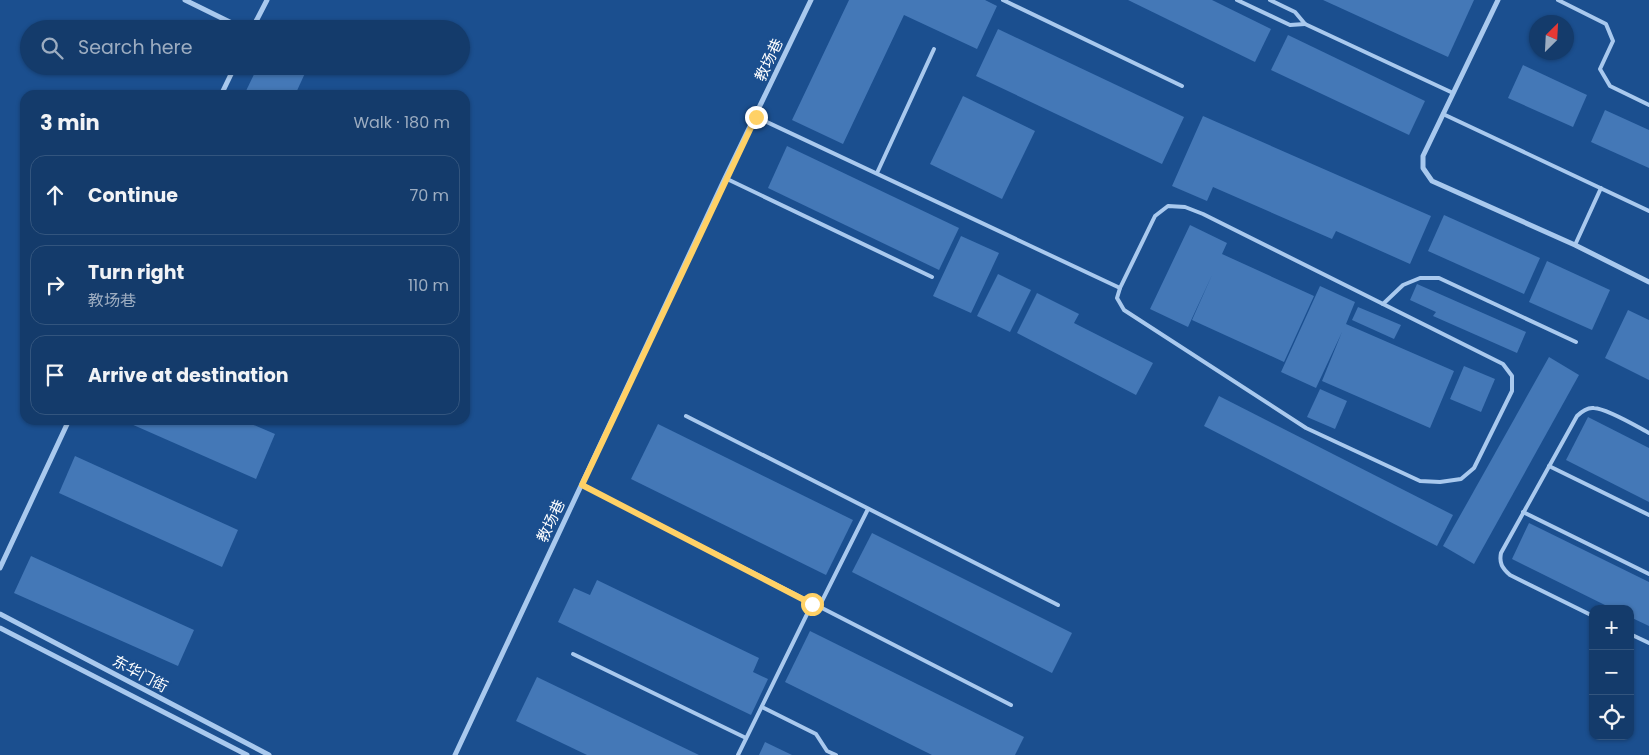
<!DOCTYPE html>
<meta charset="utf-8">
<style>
body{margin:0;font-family:Poppins,"Noto Sans SC",sans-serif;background:#214673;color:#f1f3f6}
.controls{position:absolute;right:15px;bottom:15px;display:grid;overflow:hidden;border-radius:10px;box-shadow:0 1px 4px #0004}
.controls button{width:45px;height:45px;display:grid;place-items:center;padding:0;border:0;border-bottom:1px solid #33557e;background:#143b6b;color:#f1f3f6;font:25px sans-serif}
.compass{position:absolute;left:1529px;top:15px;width:45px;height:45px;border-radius:50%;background:#143b6b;box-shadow:0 1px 4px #0004;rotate:24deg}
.stop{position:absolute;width:15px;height:15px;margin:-11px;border:4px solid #ffd166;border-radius:50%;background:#fff}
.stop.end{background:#ffd166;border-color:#fff;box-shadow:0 1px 5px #0008}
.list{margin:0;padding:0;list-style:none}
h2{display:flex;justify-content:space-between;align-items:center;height:65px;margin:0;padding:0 20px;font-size:21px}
h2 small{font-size:16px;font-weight:400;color:#9dadc1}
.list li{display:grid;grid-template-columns:32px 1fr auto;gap:15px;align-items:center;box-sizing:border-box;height:80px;margin:0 10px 10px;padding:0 10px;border:1px solid #33557e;border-radius:15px}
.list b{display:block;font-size:19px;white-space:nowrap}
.list p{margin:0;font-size:16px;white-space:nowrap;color:#9dadc1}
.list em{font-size:16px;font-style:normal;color:#9dadc1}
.icon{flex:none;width:28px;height:28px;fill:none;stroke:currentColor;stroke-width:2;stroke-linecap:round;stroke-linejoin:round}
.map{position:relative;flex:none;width:1649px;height:755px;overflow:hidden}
.search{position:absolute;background:#143b6b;box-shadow:0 1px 4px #0004;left:20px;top:20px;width:450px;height:55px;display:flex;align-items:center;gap:12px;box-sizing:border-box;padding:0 18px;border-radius:28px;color:#9dadc1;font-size:19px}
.panel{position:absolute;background:#143b6b;box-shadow:0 1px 4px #0004;left:20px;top:90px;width:450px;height:335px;border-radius:15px}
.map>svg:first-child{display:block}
</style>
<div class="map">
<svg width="1649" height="755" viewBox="0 0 1649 755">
<rect width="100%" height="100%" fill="#1b4f8f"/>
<!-- building -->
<g fill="#4478b7">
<polygon points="849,0 985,0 997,6 977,49 904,15 843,144 792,120"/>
<polygon points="1128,0 1212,0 1271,29 1255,62"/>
<polygon points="1323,0 1474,0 1448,57"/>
<polygon points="998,29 1184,117 1162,164 976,76"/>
<polygon points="1288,35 1425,101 1409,135 1271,70"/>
<polygon points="1523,65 1587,95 1573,127 1508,98"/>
<polygon points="258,66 297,66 306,71 295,95 244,95"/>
<polygon points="963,96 1035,131 1002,199 930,164"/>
<polygon points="1605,110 1649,130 1649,168 1591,142"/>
<polygon points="1203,116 1431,216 1410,264 1336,231 1332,239 1213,187 1207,201 1172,186"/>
<polygon points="787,146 959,228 939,270 768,188"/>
<polygon points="1444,215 1540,258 1524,294 1428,251"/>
<polygon points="1190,225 1227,243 1222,254 1314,296 1284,362 1192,320 1212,275 1188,327 1150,309"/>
<polygon points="961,236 999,253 971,313 933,296"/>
<polygon points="1547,261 1610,290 1592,330 1529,302"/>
<polygon points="998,274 1031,290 1010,332 977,316"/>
<polygon points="1417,284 1526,332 1517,353 1433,316 1436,312 1410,300"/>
<polygon points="1320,286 1355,302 1346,324 1454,371 1430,428 1322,381 1342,332 1316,388 1281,372"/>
<polygon points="1037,293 1079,314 1074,323 1153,363 1136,395 1017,333"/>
<polygon points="1358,307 1401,325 1394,339 1352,320"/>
<polygon points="1628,310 1649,320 1649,380 1605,358"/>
<polygon points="1549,357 1579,375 1474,564 1443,546"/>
<polygon points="1464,366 1495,379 1481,412 1450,399"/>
<polygon points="1320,389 1347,401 1335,429 1307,417"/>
<polygon points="1219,396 1453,515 1437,546 1204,426"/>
<polygon points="1588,417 1649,448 1649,502 1566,460"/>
<polygon points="122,420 242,420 275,434 256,479"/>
<polygon points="658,424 853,520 826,575 631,479"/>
<polygon points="75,456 238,530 222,567 59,493"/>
<polygon points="1529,523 1649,582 1649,626 1630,617 1630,609 1613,609 1512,559"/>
<polygon points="872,533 1072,633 1052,673 852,572"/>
<polygon points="31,556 194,630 178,666 14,593"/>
<polygon points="597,580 759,658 753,672 768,679 751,715 558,622 574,588 590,595"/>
<polygon points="810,631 1024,737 1015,755 932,755 785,682"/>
<polygon points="537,677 699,755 587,755 516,721"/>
<polygon points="765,742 792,755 759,755"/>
</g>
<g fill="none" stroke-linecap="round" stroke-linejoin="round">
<!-- lane -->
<g stroke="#a9c9ee" stroke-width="4">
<polyline points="1003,0 1182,86"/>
<polyline points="1237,0 1290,25 1305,24"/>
<polyline points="1270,0 1295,12 1305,24 1453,93"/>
<polyline points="1558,0 1606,24 1613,41 1600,69 1610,86 1649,105"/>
<polyline points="1443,114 1649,211"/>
<polyline points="756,117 1120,288"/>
<polyline points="877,173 934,49"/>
<polyline points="725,178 932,277"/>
<polygon points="1168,206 1185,207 1203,214 1503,364 1512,376 1512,391 1474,468 1461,479 1440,482 1420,481 1306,428 1124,310 1117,298 1120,288 1155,216"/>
<polyline points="1575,245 1601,188"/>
<polyline points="1383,304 1403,285 1420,278 1439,278 1576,342"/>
<polyline points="686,416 1058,605"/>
<polyline points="1549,466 1649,515"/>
<polyline points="582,485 1011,705"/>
<polyline points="1523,512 1649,574"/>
<polyline points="819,607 868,509"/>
<path d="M1593 616 1510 575C1502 568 1499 563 1501 553L1577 416C1582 411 1587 407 1594 408 1608 409 1636 426 1649 433"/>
<polyline points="1630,634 1649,643"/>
<polyline points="573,654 746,738"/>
<polyline points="762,707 816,734 827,751 836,755"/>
<polyline points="738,755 812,604"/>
</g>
<!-- street -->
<g stroke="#a9c9ee" stroke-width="5">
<polyline points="185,0 244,29"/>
<polyline points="1498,0 1423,156 1423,168 1432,181 1575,245 1649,282"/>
<polyline points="252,29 267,0"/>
<polyline points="221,95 235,66"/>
<polyline points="0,568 69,420"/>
<polyline points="0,614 269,755"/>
<polyline points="0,628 247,755"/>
<polyline points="455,755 725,178 811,0"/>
</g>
</g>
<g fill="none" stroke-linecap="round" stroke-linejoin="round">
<!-- route -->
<polyline stroke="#ffd166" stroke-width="6" points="756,117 582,485 812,604"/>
</g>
<g text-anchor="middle" stroke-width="5" stroke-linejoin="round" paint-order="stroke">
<!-- street labels -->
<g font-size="15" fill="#fff" stroke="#1b4f8f">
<text transform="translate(769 60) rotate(-65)" y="5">教场巷</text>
<text transform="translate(551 521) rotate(-65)" y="5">教场巷</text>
<text transform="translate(140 674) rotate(28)" y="5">东华门街</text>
</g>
</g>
</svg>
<div class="controls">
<button>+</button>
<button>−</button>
<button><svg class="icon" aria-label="locate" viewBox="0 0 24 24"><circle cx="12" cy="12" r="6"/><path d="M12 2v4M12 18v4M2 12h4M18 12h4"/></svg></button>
</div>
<svg class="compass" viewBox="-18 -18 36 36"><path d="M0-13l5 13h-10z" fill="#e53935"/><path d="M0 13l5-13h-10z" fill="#9dadc1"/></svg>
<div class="stop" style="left:812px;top:604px"></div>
<div class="stop end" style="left:756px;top:117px"></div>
<div class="search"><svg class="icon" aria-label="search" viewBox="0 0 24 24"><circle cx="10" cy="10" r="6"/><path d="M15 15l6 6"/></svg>Search here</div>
<section class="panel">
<h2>3 min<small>Walk · 180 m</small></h2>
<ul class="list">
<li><svg class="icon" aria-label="ahead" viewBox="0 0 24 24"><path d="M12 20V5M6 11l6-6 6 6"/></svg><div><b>Continue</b></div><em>70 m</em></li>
<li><svg class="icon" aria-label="right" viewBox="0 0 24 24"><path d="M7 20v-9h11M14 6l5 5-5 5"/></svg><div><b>Turn right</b><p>教场巷</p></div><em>110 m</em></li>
<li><svg class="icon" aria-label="arrive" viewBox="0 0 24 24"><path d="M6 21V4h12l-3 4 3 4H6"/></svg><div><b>Arrive at destination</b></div></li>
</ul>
</section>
</div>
